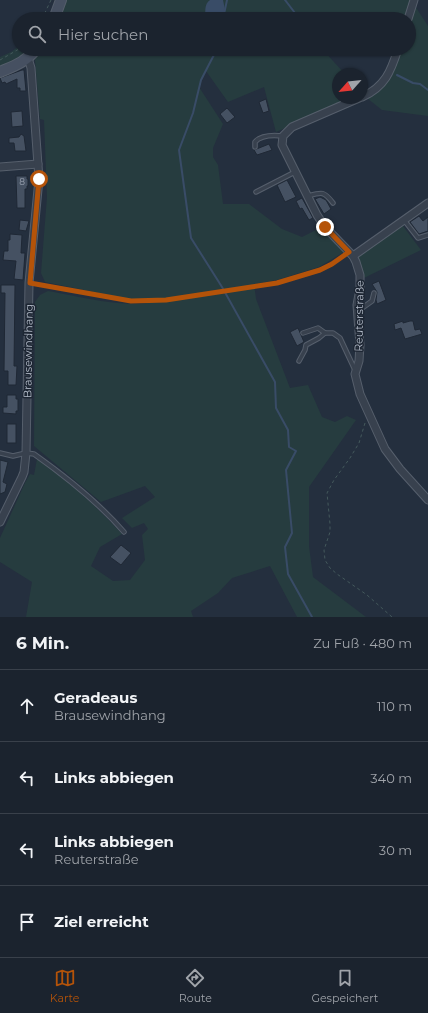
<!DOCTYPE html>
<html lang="de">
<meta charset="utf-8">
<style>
body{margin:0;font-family:Montserrat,sans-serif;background:#282f3a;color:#f1f3f6}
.compass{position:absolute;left:332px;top:68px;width:36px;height:36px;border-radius:50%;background:#1b232e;box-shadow:0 1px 3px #0004;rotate:243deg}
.stop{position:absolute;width:12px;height:12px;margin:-9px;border:3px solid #b45309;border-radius:50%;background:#fff}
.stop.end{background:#b45309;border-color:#fff;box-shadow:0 1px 4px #0008}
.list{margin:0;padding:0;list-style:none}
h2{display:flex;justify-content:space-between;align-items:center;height:52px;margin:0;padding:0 16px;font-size:17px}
h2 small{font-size:13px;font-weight:400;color:#a0a4aa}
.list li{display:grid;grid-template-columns:26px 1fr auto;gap:12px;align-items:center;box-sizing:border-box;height:72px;padding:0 16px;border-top:1px solid #39404a}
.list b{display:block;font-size:15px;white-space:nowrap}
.list p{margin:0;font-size:13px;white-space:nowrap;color:#a0a4aa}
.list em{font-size:13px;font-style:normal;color:#a0a4aa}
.icon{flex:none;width:22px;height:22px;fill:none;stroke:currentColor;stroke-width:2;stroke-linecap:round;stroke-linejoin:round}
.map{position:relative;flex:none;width:428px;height:617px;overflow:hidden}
.search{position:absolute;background:#1b232e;box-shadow:0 1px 3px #0004;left:12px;right:12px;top:12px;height:44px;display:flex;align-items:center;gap:10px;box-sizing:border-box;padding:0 14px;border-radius:22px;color:#a0a4aa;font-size:15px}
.sheet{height:340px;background:#1b232e}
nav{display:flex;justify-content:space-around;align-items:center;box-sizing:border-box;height:56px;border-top:1px solid #39404a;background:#1b232e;font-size:11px;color:#a0a4aa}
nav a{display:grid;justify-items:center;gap:2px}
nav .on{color:#b45309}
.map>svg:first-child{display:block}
</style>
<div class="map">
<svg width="428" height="617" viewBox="0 0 428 617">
<rect width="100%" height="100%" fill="#242f3e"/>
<!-- green -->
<g fill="#263c3f">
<polygon points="65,0 412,0 405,19 58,19"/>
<path d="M415 6 428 26V116L382 110 367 98C388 85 394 71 401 49H409V23Z"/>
<polygon points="19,46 19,49 28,49 28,58 0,71 0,57 11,52"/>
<path d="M40 49H322L345 74H338V98H355L276 132 264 87 228 102 206 71 199 87 223 124 213 148V157L218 165 223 204H249L282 229 302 237 320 228 344 252 319 267 277 280 254 284 256 299 290 388 308 385 322 417 335 422 347 416 356 420 309 487V546L313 577 366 617H297L270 566 232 578 218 593 191 611 193 617H26L32 582 0 562V538L25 483 30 474 34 475 37 459C68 480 96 506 122 534L100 547 91 566 113 581 130 580 145 560 142 535 148 529 144 523 132 528 122 518 155 497 145 486 101 502 34 446 35 302 40 295 48 291C76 296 120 307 147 303L146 299 133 300 45 282 41 273 47 197 44 120 40 119 35 60 36 55Z"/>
<polygon points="403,226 421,250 364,278 359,259 359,256 398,227"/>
</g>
<!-- water -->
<path fill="#394c67" d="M210 0H223L225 10 221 19H206C205 13 204 4 210 0Z"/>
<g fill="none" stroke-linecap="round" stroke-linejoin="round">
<!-- stream -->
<g stroke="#394c67" stroke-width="2">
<polyline points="285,0 295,13 306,19"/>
<polyline points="223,19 227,0"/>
<polyline points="217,49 201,80 193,113 179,150 191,238 222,287 275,382 276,408 288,430 289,447 296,451 286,470 292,533 285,547 288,574 312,617"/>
<polyline points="377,49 387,55"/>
<polyline points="397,75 413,83 420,84 428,90"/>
</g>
</g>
<!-- building -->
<g fill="#455162" stroke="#1f2835">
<polygon points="22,70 24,70 26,91 20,91 20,88 17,88 17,79 6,84 5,82 2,83 0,78"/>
<polygon points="266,99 269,111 263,113 259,102"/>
<polygon points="227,108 235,117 227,123 220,114"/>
<polygon points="22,111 23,126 12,127 11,112"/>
<polygon points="21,134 24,136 26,151 15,151 14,143 9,143 9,138 19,137"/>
<polygon points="269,144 272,150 257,155 254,150"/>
<polygon points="16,176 27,176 27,179 28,179 28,186 27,186 27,189 25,189 25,208 17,208"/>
<polygon points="287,180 296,197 285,202 277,185"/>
<polygon points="320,197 326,200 331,209 324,214 315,199"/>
<polygon points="302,198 313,218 309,220 302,208 300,209 296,201"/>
<polygon points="419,216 423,221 428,217 428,231 419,234 410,222"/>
<polygon points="20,220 29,221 26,231 19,230"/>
<polygon points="10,234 22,235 21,253 25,253 23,280 14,279 16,261 3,260 4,251 8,251 8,240 10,240"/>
<polygon points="379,281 386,300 377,304 376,300 377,292 372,284"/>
<polygon points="1,285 15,285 14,366 17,366 16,385 8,385 8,371 4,371 5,293 1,293"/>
<polygon points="403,321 403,323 410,321 413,321 415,330 420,329 422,334 405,339 401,328 395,330 394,324"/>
<polygon points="298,328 304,342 297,346 290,332"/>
<polygon points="7,395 16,395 16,399 18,399 18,411 16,411 16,414 3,413 3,407 7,407"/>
<rect x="7" y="424" width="9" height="19"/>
<polygon points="0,460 8,462 3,482 7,484 5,492 0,494"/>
<polygon points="121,545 131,553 121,565 110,557"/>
</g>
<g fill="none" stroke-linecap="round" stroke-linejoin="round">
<defs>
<g id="lane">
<path d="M255 147V142C261 135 274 135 283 136"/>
<polyline points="256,192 295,172"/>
<path d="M308 196C322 192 324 191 333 203"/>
<polyline points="404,220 418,238 428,235"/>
<polyline points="358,311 372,301 374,293"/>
<polyline points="303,333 318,328 325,333 333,333 340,338 355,370"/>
<polyline points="299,361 305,350 306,345 319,338 325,333"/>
<path d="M0 453 13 456 26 453 34 454C65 476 99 503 124 532"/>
</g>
<g id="street">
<polyline points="408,19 414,0"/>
<path d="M362 97C385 87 391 71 398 49"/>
<polyline points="359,98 292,127 283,136 282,145 317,215 325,227 353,256 356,262 360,275 360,289 357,305 360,345 359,361 355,374 360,394 385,449 400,469 428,500"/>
<polyline points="0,167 38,164"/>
<polyline points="353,256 428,203"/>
<polyline points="0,522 22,477 24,472 26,453 29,283 39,179 31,68 28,58"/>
</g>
<g id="secondary">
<polyline points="54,19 61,0"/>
<path d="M0 72C14 66 26 62 36 49"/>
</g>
</defs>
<!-- lane casing -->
<use href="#lane" stroke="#565f6c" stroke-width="5.5"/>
<!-- street casing -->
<use href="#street" stroke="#565f6c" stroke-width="9"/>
<!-- secondary casing -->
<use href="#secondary" stroke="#565f6c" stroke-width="12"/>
<!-- path -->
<g stroke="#44595c" stroke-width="1" stroke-dasharray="3 3" stroke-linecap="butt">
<polyline points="42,19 51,0"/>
<polyline points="0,60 19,49"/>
<polyline points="36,284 131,301 165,300 277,283 321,270 332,264 344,255"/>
<polyline points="365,423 359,443 350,458 334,480 327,493 330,524 330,532 324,550 325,560 330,568 337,574 367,595 392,617"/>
</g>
<!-- lane -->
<use href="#lane" stroke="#38414e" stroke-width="3.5"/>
<!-- street -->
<use href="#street" stroke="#38414e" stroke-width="7"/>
<!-- secondary -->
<use href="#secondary" stroke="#465061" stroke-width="10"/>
</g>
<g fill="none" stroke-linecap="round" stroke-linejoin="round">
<!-- route -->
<polyline stroke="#b45309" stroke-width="5" points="39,179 30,283 131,301 166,300 277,283 320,270 332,264 349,252 325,227"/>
</g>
<g text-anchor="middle" stroke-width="3" stroke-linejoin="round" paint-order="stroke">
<!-- number labels -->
<g font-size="9" fill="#98a1af">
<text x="22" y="185">8</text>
</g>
<!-- street labels -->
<g font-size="11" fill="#b4bcc9" stroke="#1d2633">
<text transform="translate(359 316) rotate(-89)" y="4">Reuterstraße</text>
<text transform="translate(28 351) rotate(-89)" y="4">Brausewindhang</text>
</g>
</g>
</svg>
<svg class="compass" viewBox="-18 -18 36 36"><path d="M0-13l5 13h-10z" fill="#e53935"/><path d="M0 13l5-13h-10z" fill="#a0a4aa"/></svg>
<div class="stop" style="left:39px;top:179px"></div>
<div class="stop end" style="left:325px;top:227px"></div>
<div class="search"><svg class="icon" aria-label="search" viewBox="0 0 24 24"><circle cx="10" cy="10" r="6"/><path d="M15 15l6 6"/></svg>Hier suchen</div>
</div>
<section class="sheet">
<h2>6 Min.<small>Zu Fuß · 480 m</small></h2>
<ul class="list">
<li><svg class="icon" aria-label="ahead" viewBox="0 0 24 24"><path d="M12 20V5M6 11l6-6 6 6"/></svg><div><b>Geradeaus</b><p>Brausewindhang</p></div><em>110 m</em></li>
<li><svg class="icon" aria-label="left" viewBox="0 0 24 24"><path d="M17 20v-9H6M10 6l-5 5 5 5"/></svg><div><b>Links abbiegen</b></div><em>340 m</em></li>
<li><svg class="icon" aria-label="left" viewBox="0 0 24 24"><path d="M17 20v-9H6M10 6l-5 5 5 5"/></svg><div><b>Links abbiegen</b><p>Reuterstraße</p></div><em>30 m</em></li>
<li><svg class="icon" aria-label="arrive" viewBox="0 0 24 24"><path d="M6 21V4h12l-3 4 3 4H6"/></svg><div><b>Ziel erreicht</b></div></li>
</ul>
</section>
<nav>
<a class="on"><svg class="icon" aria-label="map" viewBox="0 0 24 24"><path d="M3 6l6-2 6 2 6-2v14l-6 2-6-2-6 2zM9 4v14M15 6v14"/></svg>Karte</a>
<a><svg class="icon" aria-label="directions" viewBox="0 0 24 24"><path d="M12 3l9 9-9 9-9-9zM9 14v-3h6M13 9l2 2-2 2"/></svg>Route</a>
<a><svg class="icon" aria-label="saved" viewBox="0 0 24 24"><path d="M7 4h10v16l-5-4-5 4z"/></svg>Gespeichert</a>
</nav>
